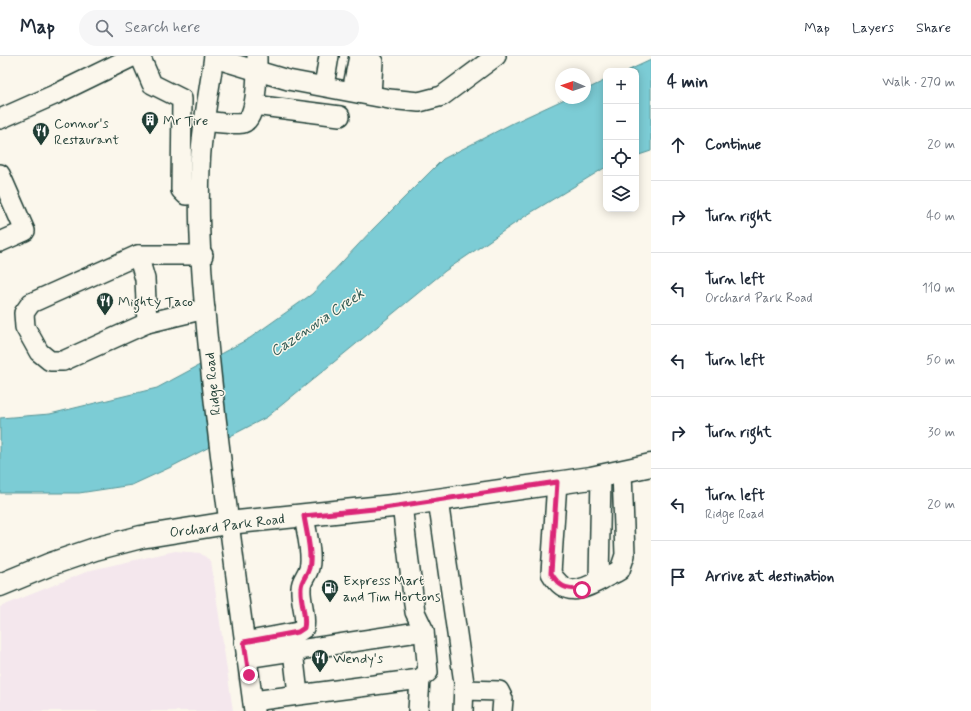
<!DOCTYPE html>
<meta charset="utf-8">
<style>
body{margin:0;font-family:Mynerve,sans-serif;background:#f6f6f7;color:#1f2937}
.controls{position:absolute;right:12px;top:12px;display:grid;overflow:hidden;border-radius:8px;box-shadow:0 2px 10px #0003}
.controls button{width:36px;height:36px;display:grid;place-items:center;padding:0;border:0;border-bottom:1px solid #e0e1e3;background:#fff;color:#1f2937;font:20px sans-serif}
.compass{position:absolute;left:555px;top:12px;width:36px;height:36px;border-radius:50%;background:#fff;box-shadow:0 2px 10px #0003;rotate:272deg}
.stop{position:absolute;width:12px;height:12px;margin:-9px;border:3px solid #db2777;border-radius:50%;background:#fff}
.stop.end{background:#db2777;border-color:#fff;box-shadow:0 1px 4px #0008}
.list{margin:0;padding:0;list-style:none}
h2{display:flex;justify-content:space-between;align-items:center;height:52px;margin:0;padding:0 16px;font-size:17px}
h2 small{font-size:13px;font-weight:400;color:#747a83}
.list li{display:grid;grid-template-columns:26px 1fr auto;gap:12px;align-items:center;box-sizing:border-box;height:72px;padding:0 16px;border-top:1px solid #e0e1e3}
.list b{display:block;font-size:15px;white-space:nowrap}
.list p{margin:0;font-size:13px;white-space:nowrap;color:#747a83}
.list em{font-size:13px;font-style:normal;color:#747a83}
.icon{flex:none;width:22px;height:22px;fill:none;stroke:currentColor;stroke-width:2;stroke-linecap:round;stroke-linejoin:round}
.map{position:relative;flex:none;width:651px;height:655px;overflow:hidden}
header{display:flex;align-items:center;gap:24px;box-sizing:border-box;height:56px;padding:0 20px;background:#fff;border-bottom:1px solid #e0e1e3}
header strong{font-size:19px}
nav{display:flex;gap:22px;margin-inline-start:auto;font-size:14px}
.search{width:280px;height:36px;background:#f6f6f7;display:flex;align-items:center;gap:10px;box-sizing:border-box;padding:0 14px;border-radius:22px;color:#747a83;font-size:15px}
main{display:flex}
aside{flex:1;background:#fff}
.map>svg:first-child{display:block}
</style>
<header>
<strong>Map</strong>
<div class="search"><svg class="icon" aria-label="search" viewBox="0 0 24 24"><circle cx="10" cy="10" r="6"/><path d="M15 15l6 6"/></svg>Search here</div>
<nav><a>Map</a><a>Layers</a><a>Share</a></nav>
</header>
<main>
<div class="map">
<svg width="651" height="655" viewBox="0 0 651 655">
<rect width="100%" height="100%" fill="#fbf7ec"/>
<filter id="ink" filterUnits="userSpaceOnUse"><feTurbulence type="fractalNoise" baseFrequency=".025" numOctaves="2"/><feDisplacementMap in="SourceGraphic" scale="8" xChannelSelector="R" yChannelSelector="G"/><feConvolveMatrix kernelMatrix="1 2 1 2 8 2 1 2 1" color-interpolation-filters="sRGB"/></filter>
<g filter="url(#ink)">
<!-- built -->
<polygon fill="#f4e7ed" points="175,495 200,497 211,505 233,655 0,655 0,551 91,514"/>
<!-- water -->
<g fill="#7bccd5" stroke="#569395">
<polygon points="651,4 651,95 636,100 636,15 627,15"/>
<polygon points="606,24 606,111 527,159 445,215 267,361 171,411 132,429 79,437 0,437 0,362 50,358 157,332 250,282 312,238 373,173 443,103 513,67 567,42 585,42 585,34"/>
</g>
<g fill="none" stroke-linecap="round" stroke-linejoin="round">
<defs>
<g id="minor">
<polyline points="140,0 152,28 182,43 181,134 186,139 199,138"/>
<path d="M214 0C209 37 201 74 200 112 197 178 204 250 211 317 223 430 239 542 254 655"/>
<polyline points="214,2 288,24 389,43 419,46 442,40 496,0"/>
<polyline points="324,30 329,0"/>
<polyline points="352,35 359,0"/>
<polyline points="371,39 373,6"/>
<polyline points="254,49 340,60"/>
<polyline points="0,63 54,39 134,0"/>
<path d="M203 65C212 66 237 69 243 67 258 63 257 13 257 0"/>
<polyline points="0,118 25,175 0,186"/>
<polyline points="138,199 145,223 147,267"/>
<polyline points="203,199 138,199 31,247 24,257 25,271 39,296 50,305 63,305 147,267 205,253"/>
<path d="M557 426 551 517C565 541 580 535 601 524 607 520 614 518 620 514L625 499 622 416"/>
<polyline points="438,444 464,627 463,655"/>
<polyline points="599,524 601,420"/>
<path d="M244 586 298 576 304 572C307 559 300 546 301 532 301 524 307 520 309 512 313 499 306 474 304 460"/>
<polyline points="293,595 298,638"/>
<polyline points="246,602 424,575"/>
<polyline points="464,634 499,635 503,643 502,655"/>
<polyline points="253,645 420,623 428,616 424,575 415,556 402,449"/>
<polyline points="418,655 420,623"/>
</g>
<polyline id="major" points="0,529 51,508 95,493 141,481 228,467 402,449 591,422 651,409"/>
</defs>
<!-- minor casing -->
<use href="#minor" stroke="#1f3d34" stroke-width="22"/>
<!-- major casing -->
<use href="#major" stroke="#1f3d34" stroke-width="25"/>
<!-- minor -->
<use href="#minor" stroke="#fbf7ec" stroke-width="19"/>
<!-- major -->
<use href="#major" stroke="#fbf7ec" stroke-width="22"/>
</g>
</g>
<g fill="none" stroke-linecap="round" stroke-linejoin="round" filter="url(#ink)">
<!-- route -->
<path stroke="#db2777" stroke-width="5" d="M249 619 244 586 298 576 304 572C307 559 300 546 301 532 301 524 307 520 309 512 313 499 306 474 304 460L384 452 557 426 551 517C560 532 565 532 582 534"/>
</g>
<!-- icons -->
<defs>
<symbol id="building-pin" viewBox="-11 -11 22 30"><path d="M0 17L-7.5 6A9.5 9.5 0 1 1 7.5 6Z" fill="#1f3d34" stroke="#fbf7ec"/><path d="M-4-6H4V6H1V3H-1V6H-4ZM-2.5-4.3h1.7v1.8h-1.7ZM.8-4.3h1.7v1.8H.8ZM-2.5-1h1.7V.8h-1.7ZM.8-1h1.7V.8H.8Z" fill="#fff"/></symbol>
<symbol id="restaurant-pin" viewBox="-11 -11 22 30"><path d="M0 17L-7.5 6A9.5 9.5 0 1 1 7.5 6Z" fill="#1f3d34" stroke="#fbf7ec"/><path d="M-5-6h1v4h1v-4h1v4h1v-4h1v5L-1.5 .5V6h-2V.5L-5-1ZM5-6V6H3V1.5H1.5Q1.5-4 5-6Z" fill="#fff"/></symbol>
<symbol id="fuel-pin" viewBox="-11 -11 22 30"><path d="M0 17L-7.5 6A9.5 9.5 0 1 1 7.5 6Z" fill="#1f3d34" stroke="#fbf7ec"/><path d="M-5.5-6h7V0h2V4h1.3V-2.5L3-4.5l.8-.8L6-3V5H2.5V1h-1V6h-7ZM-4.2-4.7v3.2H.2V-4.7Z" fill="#fff"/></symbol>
</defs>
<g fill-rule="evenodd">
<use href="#building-pin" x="140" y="54" width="20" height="27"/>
<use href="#restaurant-pin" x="31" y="65" width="20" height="27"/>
<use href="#restaurant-pin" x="95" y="235" width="20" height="27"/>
<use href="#fuel-pin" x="320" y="522" width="20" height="27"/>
<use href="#restaurant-pin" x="310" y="592" width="20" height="27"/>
</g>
<g text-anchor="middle" stroke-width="3" stroke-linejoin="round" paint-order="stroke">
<!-- poi labels -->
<g font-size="14" fill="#1f3d34" stroke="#fbf7ec" text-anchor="start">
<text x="163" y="69">Mr Tire</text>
<text x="54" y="72">Connor's<tspan x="54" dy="16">Restaurant</tspan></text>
<text x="118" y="250">Mighty Taco</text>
<text x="343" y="529">Express Mart<tspan x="343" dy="16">and Tim Hortons</tspan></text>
<text x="333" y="607">Wendy's</text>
</g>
<!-- street labels -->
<g font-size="14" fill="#1f3d34" stroke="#fbf7ec">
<text transform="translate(212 328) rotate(-96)" y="5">Ridge Road</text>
<text transform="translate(227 469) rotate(-7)" y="5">Orchard Park Road</text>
</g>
<!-- water labels -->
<g font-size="15" font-style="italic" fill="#315a54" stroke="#fbf7ec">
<text transform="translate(317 266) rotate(-34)" y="5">Cazenovia Creek</text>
</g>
</g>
</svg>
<div class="controls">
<button>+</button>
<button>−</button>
<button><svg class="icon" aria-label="locate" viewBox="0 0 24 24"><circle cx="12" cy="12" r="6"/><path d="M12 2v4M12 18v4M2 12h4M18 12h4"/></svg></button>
<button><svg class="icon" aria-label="layers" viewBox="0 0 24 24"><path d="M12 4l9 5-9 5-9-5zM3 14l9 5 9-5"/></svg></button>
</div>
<svg class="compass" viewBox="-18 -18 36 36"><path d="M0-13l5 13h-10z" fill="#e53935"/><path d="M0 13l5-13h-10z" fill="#747a83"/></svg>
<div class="stop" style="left:582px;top:534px"></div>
<div class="stop end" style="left:249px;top:619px"></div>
</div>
<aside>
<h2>4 min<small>Walk · 270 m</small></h2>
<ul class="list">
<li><svg class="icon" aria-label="ahead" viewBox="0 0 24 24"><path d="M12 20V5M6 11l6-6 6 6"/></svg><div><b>Continue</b></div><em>20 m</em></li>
<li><svg class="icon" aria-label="right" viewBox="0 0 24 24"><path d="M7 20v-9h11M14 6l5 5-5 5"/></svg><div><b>Turn right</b></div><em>40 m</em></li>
<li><svg class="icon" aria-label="left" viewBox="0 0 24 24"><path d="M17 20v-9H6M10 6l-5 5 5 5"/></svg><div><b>Turn left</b><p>Orchard Park Road</p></div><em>110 m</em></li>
<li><svg class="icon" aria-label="left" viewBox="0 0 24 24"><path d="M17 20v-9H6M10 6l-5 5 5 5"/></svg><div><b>Turn left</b></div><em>50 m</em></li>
<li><svg class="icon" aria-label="right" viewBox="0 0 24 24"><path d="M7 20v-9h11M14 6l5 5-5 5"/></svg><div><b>Turn right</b></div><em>30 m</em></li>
<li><svg class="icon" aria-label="left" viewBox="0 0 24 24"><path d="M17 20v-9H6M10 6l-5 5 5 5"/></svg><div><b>Turn left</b><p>Ridge Road</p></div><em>20 m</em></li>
<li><svg class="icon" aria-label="arrive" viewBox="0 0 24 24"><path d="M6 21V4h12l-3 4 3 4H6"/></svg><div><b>Arrive at destination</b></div></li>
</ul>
</aside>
</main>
